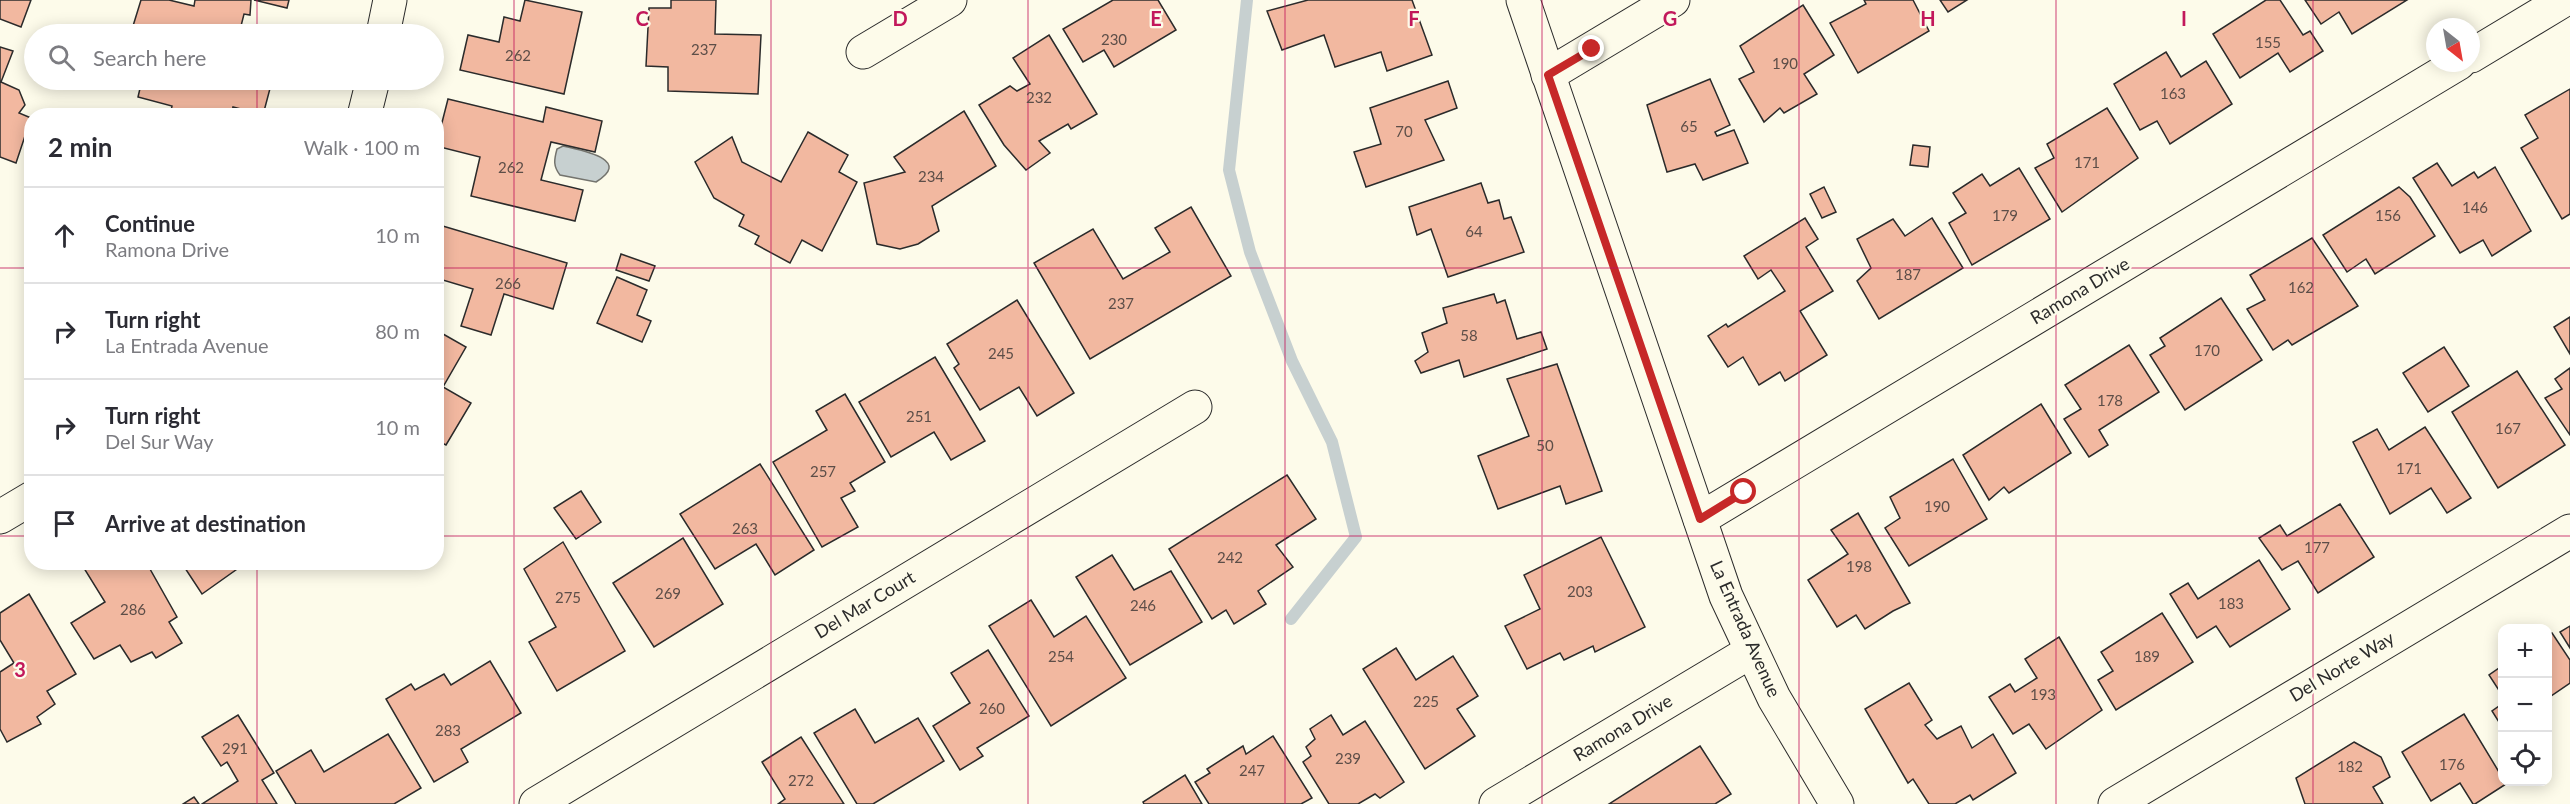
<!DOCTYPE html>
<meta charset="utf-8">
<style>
body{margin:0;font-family:Lato,sans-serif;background:#f2f2f3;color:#2b2b33}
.controls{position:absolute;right:18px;bottom:18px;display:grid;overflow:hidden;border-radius:12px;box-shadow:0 3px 15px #0003}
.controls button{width:54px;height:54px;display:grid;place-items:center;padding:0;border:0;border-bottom:2px solid #e1e1e2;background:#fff;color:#2b2b33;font:30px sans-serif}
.compass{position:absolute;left:2426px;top:18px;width:54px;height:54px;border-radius:50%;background:#fff;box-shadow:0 3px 15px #0003;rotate:149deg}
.stop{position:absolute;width:18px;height:18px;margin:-14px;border:4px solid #c62828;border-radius:50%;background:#fff}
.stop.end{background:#c62828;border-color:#fff;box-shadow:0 2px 6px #0008}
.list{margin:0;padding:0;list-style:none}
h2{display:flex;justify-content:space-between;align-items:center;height:78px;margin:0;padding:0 24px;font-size:26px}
h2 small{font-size:20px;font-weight:400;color:#7c7c81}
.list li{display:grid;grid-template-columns:39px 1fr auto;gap:18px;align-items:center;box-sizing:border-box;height:96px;padding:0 24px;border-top:2px solid #e1e1e2}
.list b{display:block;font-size:22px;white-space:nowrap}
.list p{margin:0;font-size:20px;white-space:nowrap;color:#7c7c81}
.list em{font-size:20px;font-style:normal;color:#7c7c81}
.icon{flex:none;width:33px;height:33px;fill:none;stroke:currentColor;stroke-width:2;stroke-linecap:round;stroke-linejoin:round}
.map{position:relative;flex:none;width:2570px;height:804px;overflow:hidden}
.search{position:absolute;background:#fff;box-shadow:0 3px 15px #0003;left:24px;top:24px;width:420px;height:66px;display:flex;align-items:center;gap:15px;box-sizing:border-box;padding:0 21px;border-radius:33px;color:#7c7c81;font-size:22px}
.panel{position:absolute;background:#fff;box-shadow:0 3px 15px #0003;left:24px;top:108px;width:420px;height:462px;border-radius:24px}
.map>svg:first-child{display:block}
</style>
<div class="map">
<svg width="2570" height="804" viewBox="0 0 2570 804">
<rect width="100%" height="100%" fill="#fdfbea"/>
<!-- water -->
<path fill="#c7d0d0" stroke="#74746e" stroke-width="1.5" d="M563 146C579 150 634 159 596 182L560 175C553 166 554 160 557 149Z"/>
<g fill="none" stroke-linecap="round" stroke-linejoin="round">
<!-- stream -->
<polyline stroke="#c7d0d0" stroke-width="12" points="1247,0 1229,170 1250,252 1292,361 1332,442 1356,537 1291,619"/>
</g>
<!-- building -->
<g fill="#f2b8a0" stroke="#2b2b2b" stroke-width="1.5">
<polygon points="0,0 31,0 21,27 0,19"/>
<polygon points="141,0 169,0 194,6 195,0 251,0 250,15 244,14 239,34 168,34 133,26"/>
<polygon points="254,0 289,0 287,8"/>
<polygon points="525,0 582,12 564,94 460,70 468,35 499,42 504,17 520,21"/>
<polygon points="671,0 716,0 715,34 761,35 758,94 668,91 668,67 646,66 649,8 671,8"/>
<polygon points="1113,0 1158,0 1176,30 1114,67 1104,50 1083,62 1063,29"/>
<polygon points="1308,0 1412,0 1432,55 1387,71 1381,52 1335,67 1324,35 1282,50 1267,11"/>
<polygon points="1864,0 1913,0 1929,31 1858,73 1830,23 1866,4"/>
<polygon points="1940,0 1967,0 1948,12"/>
<polygon points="2266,0 2280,0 2303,35 2310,31 2323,51 2290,72 2278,53 2240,78 2213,34"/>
<polygon points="2305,0 2407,0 2352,34 2339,12 2321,24"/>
<polygon points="1803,5 1834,55 1804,74 1817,94 1784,113 1780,108 1764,122 1739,79 1754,72 1740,46"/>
<polygon points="1049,35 1097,114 1071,129 1068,124 1039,141 1050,153 1026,170 1004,145 979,105 1010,86 1017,91 1030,84 1013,58"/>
<polygon points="0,47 13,51 1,82 19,90 25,105 19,113 31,118 16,163 0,157"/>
<polygon points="2166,52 2181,77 2206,61 2232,104 2170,144 2157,121 2140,130 2114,84"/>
<polygon points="1710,79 1730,125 1715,132 1717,136 1734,130 1748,163 1703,180 1695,164 1667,172 1647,105"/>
<polygon points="142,80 264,80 272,81 263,115 233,107 231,116 170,116 172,106 138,97"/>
<polygon points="1448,81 1457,108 1425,120 1444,160 1366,187 1354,152 1381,144 1370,108"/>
<polygon points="2570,89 2570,214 2562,219 2521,148 2538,138 2525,115"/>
<polygon points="448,99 543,122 546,107 602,121 595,152 551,142 541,180 583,190 575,221 471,196 480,157 436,146"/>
<polygon points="2107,108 2138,158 2062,212 2035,168 2054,158 2047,144"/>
<polygon points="964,111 996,166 932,206 939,231 918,244 900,249 877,244 864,183 905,172 894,157"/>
<polygon points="808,132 848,155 839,172 857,182 822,251 802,240 790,263 755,244 759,236 739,226 744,215 714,198 695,162 732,137 742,162 781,182"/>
<polygon points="1913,145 1930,147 1928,167 1910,165"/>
<polygon points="2437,163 2452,186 2474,172 2478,178 2495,167 2531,231 2492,256 2483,240 2460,253 2413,178"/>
<polygon points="2019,168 2050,219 1972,265 1949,223 1966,213 1953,193 1982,174 1990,186"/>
<polygon points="1481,183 1488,203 1499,200 1504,219 1511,217 1524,252 1448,277 1431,229 1417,235 1409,207"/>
<polygon points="1824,187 1836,212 1822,218 1810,194"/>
<polygon points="2399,187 2410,197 2435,236 2375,274 2366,259 2347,272 2323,235"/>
<polygon points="1191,207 1231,276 1090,359 1034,263 1093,229 1123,279 1170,252 1155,228"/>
<polygon points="1805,218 1818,239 1806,247 1833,291 1800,311 1827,355 1785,381 1780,372 1759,385 1743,357 1728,367 1708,336 1726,324 1728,327 1785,291 1771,270 1758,279 1744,256"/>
<polygon points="1932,218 1963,268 1879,319 1857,281 1871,268 1857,239 1893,219 1905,236"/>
<polygon points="436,224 567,263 553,309 504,294 491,335 461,326 473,289 436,278"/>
<polygon points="2312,238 2358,306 2292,345 2288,340 2273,350 2247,309 2265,300 2250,275"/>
<polygon points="621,254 655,266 649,281 616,270"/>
<polygon points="617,277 647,290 637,315 651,321 642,342 597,323"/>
<polygon points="1494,294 1497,303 1505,300 1517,339 1541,332 1547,349 1464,377 1459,360 1421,373 1415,361 1428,352 1422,333 1447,323 1443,308"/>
<polygon points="2221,298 2262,360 2185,410 2150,355 2165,346 2160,338"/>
<polygon points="1017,300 1074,393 1037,416 1019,387 980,410 954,368 959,364 947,344"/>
<polygon points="32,302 32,347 26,303"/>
<polygon points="2570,317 2570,354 2554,327"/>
<polygon points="436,330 466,347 443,387 471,403 446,445 436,440"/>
<polygon points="2129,345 2159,392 2099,430 2108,445 2089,457 2064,419 2081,409 2065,385"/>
<polygon points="2444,347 2469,386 2428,412 2403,373"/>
<polygon points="935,357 985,441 951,460 934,432 891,457 859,402"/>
<polygon points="1557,364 1602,491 1566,504 1560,486 1498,509 1478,456 1529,436 1507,379"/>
<polygon points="2570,368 2570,435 2545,398 2562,389 2555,379"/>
<polygon points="2517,371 2565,445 2498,488 2452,412"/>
<polygon points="845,394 885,462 850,483 855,491 841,498 858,527 822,547 773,462 827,430 816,411"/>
<polygon points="2041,404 2071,453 2009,493 2004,487 1989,500 1963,455"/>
<polygon points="2425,427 2471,498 2447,513 2431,488 2390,514 2353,442 2377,429 2389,450"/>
<polygon points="1953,459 1987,519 1909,566 1885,528 1900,518 1890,497"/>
<polygon points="760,464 814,550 775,575 756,544 715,569 680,514"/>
<polygon points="1287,475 1316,519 1276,545 1293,567 1258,591 1266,604 1234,624 1226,610 1212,619 1169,549"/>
<polygon points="581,491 601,522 576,539 554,508"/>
<polygon points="2340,504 2374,557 2318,593 2298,561 2282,570 2259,538 2280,525 2287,536"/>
<polygon points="1858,513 1910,603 1893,611 1865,629 1856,615 1837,627 1808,580 1848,554 1831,530"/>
<polygon points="1601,537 1645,627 1595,652 1593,646 1564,660 1560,653 1527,669 1505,626 1540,609 1524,575"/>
<polygon points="683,538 723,604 654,647 613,583"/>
<polygon points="563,542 625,651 557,691 529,642 556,627 524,569"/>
<polygon points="1112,555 1134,590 1171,571 1202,622 1130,665 1076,577"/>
<polygon points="2259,560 2290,609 2230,647 2216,626 2197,638 2170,594 2188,583 2198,599"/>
<polygon points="86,562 146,562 177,617 169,622 182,643 156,658 152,652 131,662 120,645 94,659 71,623 105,602 82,565"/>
<polygon points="181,562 247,562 202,594"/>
<polygon points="29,594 76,674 47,691 55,704 37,717 41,724 7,742 0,729 0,672 14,663 0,640 0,613"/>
<polygon points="1031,600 1054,637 1086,616 1126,678 1051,726 989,626"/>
<polygon points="2162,613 2193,662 2116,710 2098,680 2113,671 2101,652"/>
<polygon points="2570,626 2570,648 2560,632"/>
<polygon points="2552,633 2570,660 2570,683 2548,698 2548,636"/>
<polygon points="2059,637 2102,710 2046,749 2029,724 2013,734 1989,697 2010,684 2015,692 2037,678 2025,659"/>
<polygon points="1396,648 1416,680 1453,656 1478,696 1457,709 1475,736 1425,769 1363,669"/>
<polygon points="988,650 1029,716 977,748 983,756 960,770 933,726 970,703 951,673"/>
<polygon points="490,661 521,713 461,749 468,762 434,782 386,699 411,684 415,690 444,674 451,685"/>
<polygon points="2502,666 2502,695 2489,675"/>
<polygon points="1909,683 1932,720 1925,725 1937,739 1961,726 1972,748 1993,734 2016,773 1973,800 1970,795 1955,804 1929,804 1913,779 1908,783 1865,709"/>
<polygon points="2502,704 2502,727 2492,711"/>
<polygon points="855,709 875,743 918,718 944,761 873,804 857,804 814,733"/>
<polygon points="2464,714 2502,777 2502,782 2506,784 2475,804 2473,804 2460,783 2431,801 2402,752"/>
<polygon points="238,715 274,773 262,780 277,804 202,804 238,781 227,762 221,766 202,737"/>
<polygon points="1331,715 1343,735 1365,721 1404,782 1380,798 1375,794 1358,804 1329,804 1303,762 1311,756 1306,747 1315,739 1310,729"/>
<polygon points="388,734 421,788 394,804 296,804 276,771 311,750 324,772"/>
<polygon points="1273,736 1312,798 1301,804 1209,804 1195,782 1210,773 1207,769 1243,746 1246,754"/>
<polygon points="801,737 844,804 778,804 785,799 762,762"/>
<polygon points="2354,742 2381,757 2390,777 2373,787 2383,804 2305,804 2296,778"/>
<polygon points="1700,746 1731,794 1715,804 1609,804"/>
<polygon points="1185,775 1202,804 1144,804 1143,802"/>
<polygon points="194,797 199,804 183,804"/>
</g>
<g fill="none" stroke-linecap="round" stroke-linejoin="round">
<defs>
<g id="minor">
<polyline points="1523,0 1726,596 1774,698 1837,804"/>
<polyline points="383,34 390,0"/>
<polyline points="863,52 950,0"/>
<polyline points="2471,56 2564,0"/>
<polyline points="1548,75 1673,0"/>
<polyline points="364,116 373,80"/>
<polyline points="0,517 32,498"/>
<polyline points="1700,519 2459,63"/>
<polyline points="536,804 1195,407"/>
<polyline points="1496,804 1750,652"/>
<polyline points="2115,804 2570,531"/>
</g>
</defs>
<!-- minor casing -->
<use href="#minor" stroke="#2b2b2b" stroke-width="35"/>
<!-- minor -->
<use href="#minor" stroke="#fdfbea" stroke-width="33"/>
</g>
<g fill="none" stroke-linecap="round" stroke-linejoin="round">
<!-- route -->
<polyline stroke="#c62828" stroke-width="8" points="1592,49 1548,75 1700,519 1744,492"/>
</g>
<!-- grid -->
<path fill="none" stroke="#c2185b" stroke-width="1.5" stroke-opacity="0.55" d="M257 0V34M514 0V804M771 0V804M1028 0V804M1285 0V804M1542 0V804M1799 0V804M2056 0V804M2313 0V804M257 80V116M0 268H32M436 268H2570M0 536H32M436 536H2570M257 562V804"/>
<g text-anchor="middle" stroke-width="4.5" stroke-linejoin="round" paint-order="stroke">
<!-- number labels -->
<g font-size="15" fill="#5d4e48">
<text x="1114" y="45">230</text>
<text x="2268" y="48">155</text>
<text x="704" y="55">237</text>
<text x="518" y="61">262</text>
<text x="1785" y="69">190</text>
<text x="2173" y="99">163</text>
<text x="1039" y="103">232</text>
<text x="1689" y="132">65</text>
<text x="1404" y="137">70</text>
<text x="2087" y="168">171</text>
<text x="511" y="173">262</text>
<text x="931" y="182">234</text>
<text x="2475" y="213">146</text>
<text x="2005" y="221">179</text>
<text x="2388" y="221">156</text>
<text x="1474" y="237">64</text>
<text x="1908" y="280">187</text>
<text x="508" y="289">266</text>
<text x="2301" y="293">162</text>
<text x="1121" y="309">237</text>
<text x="1469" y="341">58</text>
<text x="2207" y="356">170</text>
<text x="1001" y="359">245</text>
<text x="2110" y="406">178</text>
<text x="919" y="422">251</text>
<text x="2508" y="434">167</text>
<text x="1545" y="451">50</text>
<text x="2409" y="474">171</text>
<text x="823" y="477">257</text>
<text x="1937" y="512">190</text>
<text x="745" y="534">263</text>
<text x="2317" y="553">177</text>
<text x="1230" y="563">242</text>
<text x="1859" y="572">198</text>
<text x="1580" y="597">203</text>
<text x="668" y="599">269</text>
<text x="568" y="603">275</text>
<text x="2231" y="609">183</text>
<text x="1143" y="611">246</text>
<text x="133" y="615">286</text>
<text x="1061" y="662">254</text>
<text x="2147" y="662">189</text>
<text x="2043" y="700">193</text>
<text x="1426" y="707">225</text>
<text x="992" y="714">260</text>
<text x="448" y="736">283</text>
<text x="235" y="754">291</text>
<text x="1348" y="764">239</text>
<text x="2452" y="770">176</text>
<text x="2350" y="772">182</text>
<text x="1252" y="776">247</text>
<text x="801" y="786">272</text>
</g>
<!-- street labels -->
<g font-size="18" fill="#2b2b2b" stroke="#fdfbea">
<text transform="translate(2080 291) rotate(-31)" y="6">Ramona Drive</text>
<text transform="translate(865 605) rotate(-31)" y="6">Del Mar Court</text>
<text transform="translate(1745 629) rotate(66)" y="6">La Entrada Avenue</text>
<text transform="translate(2342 667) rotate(-31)" y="6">Del Norte Way</text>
<text transform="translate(1623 728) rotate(-31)" y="6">Ramona Drive</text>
</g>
</g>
<g font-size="20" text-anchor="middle" font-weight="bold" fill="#c2185b" stroke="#fdfbea" stroke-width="4.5" stroke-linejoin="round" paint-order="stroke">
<text x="642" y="26">C</text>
<text x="900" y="26">D</text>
<text x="1156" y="26">E</text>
<text x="1414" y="26">F</text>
<text x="1670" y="26">G</text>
<text x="1928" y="26">H</text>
<text x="2184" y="26">I</text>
<text x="20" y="677">3</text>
</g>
</svg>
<div class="controls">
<button>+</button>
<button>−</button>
<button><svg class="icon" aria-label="locate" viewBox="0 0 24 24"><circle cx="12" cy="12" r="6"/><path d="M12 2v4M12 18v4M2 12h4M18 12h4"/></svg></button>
</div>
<svg class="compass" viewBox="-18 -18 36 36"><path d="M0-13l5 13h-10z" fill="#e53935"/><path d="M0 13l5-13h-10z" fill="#7c7c81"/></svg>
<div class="stop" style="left:1744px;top:492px"></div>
<div class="stop end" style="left:1592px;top:49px"></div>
<div class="search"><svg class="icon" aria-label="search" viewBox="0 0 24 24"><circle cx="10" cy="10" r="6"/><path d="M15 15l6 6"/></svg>Search here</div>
<section class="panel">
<h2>2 min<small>Walk · 100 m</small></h2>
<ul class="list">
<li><svg class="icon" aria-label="ahead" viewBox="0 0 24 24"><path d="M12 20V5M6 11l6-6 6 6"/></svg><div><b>Continue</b><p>Ramona Drive</p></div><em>10 m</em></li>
<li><svg class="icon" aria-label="right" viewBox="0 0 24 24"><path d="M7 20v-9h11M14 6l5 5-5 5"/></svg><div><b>Turn right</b><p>La Entrada Avenue</p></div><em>80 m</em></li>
<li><svg class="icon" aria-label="right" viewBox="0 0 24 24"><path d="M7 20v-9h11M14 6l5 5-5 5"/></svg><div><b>Turn right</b><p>Del Sur Way</p></div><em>10 m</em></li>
<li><svg class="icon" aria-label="arrive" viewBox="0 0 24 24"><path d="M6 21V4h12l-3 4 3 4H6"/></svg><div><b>Arrive at destination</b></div></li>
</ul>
</section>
</div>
